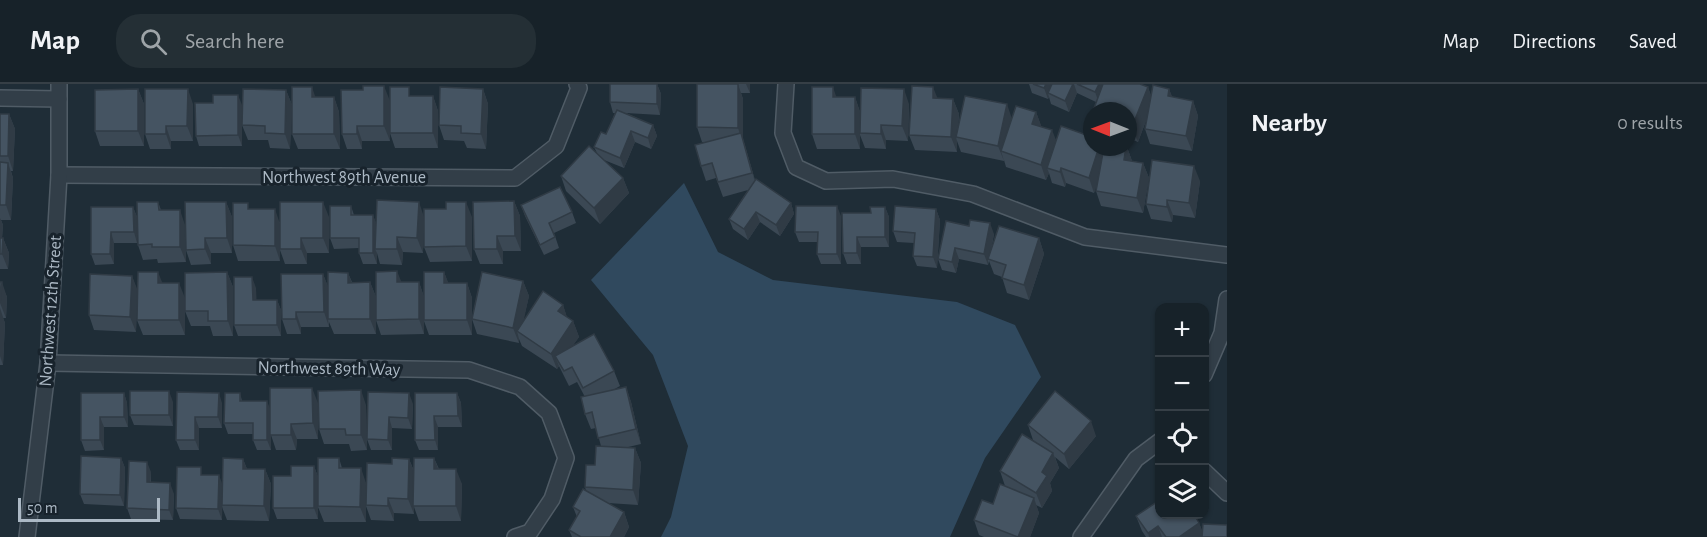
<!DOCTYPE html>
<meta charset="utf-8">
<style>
body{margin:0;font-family:"Alegreya Sans",sans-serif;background:#242f35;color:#f1f3f6}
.controls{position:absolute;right:18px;bottom:18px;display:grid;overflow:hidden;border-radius:12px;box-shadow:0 2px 4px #0004}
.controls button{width:54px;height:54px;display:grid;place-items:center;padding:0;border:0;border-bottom:2px solid #363f46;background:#172229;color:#f1f3f6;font:30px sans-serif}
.compass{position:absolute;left:1083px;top:18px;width:54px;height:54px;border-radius:50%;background:#172229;box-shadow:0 2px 4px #0004;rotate:271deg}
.scale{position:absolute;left:18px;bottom:15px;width:142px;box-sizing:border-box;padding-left:6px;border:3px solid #acb9c5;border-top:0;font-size:16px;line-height:21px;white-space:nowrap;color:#acb9c5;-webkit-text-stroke:4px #18232c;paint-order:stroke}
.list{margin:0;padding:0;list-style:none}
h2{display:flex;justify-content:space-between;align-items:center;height:78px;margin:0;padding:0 24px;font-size:26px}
h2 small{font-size:20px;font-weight:400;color:#9ea4a8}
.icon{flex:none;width:33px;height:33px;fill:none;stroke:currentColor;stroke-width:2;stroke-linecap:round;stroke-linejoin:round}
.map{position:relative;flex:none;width:1227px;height:453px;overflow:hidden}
header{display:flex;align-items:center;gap:36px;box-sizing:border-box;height:84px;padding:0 30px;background:#172229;border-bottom:2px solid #363f46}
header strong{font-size:28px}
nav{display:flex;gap:33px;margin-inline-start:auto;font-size:21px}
.search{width:420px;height:54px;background:#242f35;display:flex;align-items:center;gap:15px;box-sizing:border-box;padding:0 21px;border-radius:24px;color:#9ea4a8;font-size:22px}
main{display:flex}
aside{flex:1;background:#172229}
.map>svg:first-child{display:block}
</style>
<header>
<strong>Map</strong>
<div class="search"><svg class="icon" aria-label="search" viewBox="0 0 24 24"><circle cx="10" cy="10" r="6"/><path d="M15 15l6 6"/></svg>Search here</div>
<nav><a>Map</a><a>Directions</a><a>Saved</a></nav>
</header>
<main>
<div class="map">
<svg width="1227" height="453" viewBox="0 0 1227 453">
<rect width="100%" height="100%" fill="#1f2d37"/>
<!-- water -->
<polygon fill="#30495e" points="684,99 718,168 773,196 957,218 1015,241 1041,293 985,374 950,453 661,453 671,433 688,362 653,271 591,196"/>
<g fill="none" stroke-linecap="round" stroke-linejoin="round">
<defs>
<g id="minor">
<polyline points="786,0 783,49 796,83 826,97 893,95 973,110 1085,153 1227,171"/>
<polyline points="0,14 59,15"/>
<polyline points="59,91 515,94 556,62 579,4 577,0"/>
<polyline points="48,279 469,286 520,303 549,329 566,374 552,415 530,448 515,453"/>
<polyline points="1204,291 1222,249 1227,215"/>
<polyline points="1204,387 1227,409"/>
<polyline points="27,453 48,279 59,91 59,0"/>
<polyline points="1081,453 1136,375 1160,357"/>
</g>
</defs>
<!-- minor casing -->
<use href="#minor" stroke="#505c66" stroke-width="18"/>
<!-- minor -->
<use href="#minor" stroke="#323e48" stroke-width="15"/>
</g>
<!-- wall -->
<g fill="#3b4854">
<polygon points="657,0 661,10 660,31 626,29 653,41 657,52 651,65 635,58 624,84 604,76 623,94 629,109 600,140 566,107 561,92 597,69 594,63 606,50 615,29 613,29 610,18"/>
<polygon points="697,0 750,0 750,9 741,9 743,15 743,55 755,96 791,119 794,130 780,152 760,138 748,156 733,145 729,135 748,106 723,113 716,94 706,97 701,82 706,58 702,58 697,43"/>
<polygon points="1029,0 1140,0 1148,3 1151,12 1169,5 1172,13 1193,17 1198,32 1192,67 1150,60 1145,45 1147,34 1138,58 1128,54 1128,27 1096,18 1077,9 1069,28 1051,20 1049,13 1048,15 1032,9"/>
<polygon points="138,5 144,20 144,62 100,62 95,47"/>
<polygon points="483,5 488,20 486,65 467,64 464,57 444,56 439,41"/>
<polygon points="286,6 292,21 290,65 270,64 268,56 248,56 242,41"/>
<polygon points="413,12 433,12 438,27 438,64 395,64 390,49"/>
<polygon points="316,13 334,13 339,28 340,65 298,65 292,50"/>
<polygon points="837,13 855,13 860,28 909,20 908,57 886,56 886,65 865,64 860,51 860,65 817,65 812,50"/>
<polygon points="937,14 953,15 959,30 958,43 1012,35 1036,28 1041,42 1056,56 1092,63 1127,63 1132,77 1143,79 1149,94 1143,129 1101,122 1096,107 1097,100 1094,109 1066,99 1065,103 1052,99 1049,89 1046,96 1006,83 1004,76 1004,77 961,68 957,57 957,68 915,66 909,51"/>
<polygon points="390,17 390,57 362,57 362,65 347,65 342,50"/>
<polygon points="193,20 193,57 171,57 171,65 150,65 145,50"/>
<polygon points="242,21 242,62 199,62 196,52"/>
<polygon points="0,30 9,30 15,45 13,87 11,87 13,94 11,136 1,136 3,141 2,154 3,154 9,169 8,185 0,185"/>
<polygon points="1200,97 1195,134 1173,131 1172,138 1151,135 1146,120"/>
<polygon points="514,117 520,132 521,167 503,167 503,180 480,180 474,165"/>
<polygon points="158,118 161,126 185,141 186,178 158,179 157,175 143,176 138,161"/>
<polygon points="226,118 232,133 232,169 211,169 211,180 191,181 186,166"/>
<polygon points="521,121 572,128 576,139 554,149 559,164 544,171 525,132"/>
<polygon points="351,122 354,131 373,131 376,140 424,133 472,133 472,177 430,178 424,163 424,137 423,169 403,168 402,181 380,180 377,169 377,180 363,180 359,169 359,164 334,165 330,154"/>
<polygon points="133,123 137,133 137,159 114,159 114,180 95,181 91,170"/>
<polygon points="885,123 889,133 889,163 861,163 861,180 847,180 843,169 871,129"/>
<polygon points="250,125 280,138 329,133 329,169 307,169 307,180 285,180 280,166 280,177 238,177 233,161"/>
<polygon points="936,125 940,136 937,184 917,182 913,172 914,159 897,158 893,147"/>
<polygon points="841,132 841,180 821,180 817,170 818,158 799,158 795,148"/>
<polygon points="946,137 994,150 991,167 1039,154 1044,170 1029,216 1007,209 1002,193 994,190 989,177 988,181 959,175 956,189 942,186 938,175"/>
<polygon points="227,188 233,203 233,252 213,252 210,242 191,242 185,227"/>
<polygon points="444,188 448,199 467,199 472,214 472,234 523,197 529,212 523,237 563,221 567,234 573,237 579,253 572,262 614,287 620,302 613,306 626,303 631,318 641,360 624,364 635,364 641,379 638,421 608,419 624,428 629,443 624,453 572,453 569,446 577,433 573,423 586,407 585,403 595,381 601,362 596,344 591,345 585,330 585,313 577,298 569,302 559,282 557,285 522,262 519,255 519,259 477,250 472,235 472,251 429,251 424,237 424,250 381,251 376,236 376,214 376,250 334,250 329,238 329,243 301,243 301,250 287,250 282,235 323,190 328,203 348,189 352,198 370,198 376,213 401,198 419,198 424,213"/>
<polygon points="132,192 137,207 162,199 179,199 185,251 143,251 137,236 137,210 136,248 94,246 89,231"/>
<polygon points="0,198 7,213 6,234 3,234 5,239 3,281 0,281"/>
<polygon points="256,204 256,216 277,216 281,226 281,252 238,252 234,241"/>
<polygon points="177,308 222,319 222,344 199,344 199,366 180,366 176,356"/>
<polygon points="368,308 413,320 412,345 392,344 392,366 371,366 367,355"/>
<polygon points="81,309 124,309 127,319 128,343 104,343 104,366 85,367 81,356"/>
<polygon points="240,309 242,317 270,327 318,319 318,355 297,355 296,366 276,366 271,351 271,366 257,366 253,356 253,350 228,350 224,339"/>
<polygon points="415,309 457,309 461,319 462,343 438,343 438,366 419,366 415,356"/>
<polygon points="173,318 173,342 134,341 130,331"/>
<polygon points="366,321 367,366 351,367 349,360 324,360 319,345"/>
<polygon points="1028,341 1096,352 1069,385 1055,373 1059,384 1050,399 1052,407 1042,424 1036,421 1039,429 1030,453 984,453 979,451 974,436 993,420 1005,402 1000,387 1038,360 1033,356"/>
<polygon points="121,374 125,384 124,422 84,420 80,410"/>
<polygon points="339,374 342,384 366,399 392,380 409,375 414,387 434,374 439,385 462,400 461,437 419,437 414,423 414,430 394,429 394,437 371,436 366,422 366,438 324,438 318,423 318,435 277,435 273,424 291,392 314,382 318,393"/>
<polygon points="243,375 247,385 265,385 271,400 269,437 227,436 222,423 222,436 180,435 176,424 203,391 222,401"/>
<polygon points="151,388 151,398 174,410 173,436 131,435 127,424"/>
<polygon points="1136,432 1199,439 1202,447 1227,453 1146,453 1142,447"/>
</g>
<!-- shaded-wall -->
<g fill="#303b45">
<polygon points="657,0 661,10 660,31 657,20"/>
<polygon points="738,0 743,15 743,55 757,104 738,44"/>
<polygon points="746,0 750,0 750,9"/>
<polygon points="1046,0 1054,0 1048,9 1049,13 1048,15 1044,4"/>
<polygon points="1073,0 1074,0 1077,9 1069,28 1065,17"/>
<polygon points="1099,0 1107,0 1099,19 1095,8"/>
<polygon points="384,2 390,17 390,57 384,42"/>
<polygon points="312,3 317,18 312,13"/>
<polygon points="833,3 838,18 833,13"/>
<polygon points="933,3 939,18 933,14"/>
<polygon points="1148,3 1153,18 1138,58 1132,43"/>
<polygon points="138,5 144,20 144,62 138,47"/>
<polygon points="188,5 193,20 193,57 187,42"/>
<polygon points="483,5 488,20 486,65 481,50"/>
<polygon points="904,5 909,20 908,57 902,42"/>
<polygon points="1169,5 1175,20 1168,12"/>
<polygon points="286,6 292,21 290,65 285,50"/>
<polygon points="238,11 242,21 242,62 238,51"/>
<polygon points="433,12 438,27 438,64 433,49"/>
<polygon points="334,13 339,28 340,65 334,50"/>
<polygon points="855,13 860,28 860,65 855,50"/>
<polygon points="953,15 959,30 957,53 956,53 957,57 957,68 951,53"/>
<polygon points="1193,17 1198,32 1192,67 1186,52"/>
<polygon points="1007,20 1012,35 1001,67 1004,77 998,62"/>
<polygon points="1036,28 1042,44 1032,40"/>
<polygon points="9,30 15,45 13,87 8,72"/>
<polygon points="653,41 657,52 651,65 648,54"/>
<polygon points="881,41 886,56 886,65 881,50"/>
<polygon points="166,42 171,57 171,65 166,50"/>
<polygon points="357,42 362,57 362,65 357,50"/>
<polygon points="1052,46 1058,61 1047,84 1049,89 1046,96 1041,81"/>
<polygon points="631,47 635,58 624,84 620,74"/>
<polygon points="1099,63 1104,63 1107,71 1094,109 1089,94"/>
<polygon points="1127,63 1132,77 1124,76"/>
<polygon points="8,79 13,94 11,136 6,121"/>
<polygon points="1143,79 1149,94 1143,129 1137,114"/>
<polygon points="1194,82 1200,97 1195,134 1189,119"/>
<polygon points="1061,84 1066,99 1065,103 1060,88"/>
<polygon points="623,94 629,109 600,140 594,124"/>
<polygon points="1167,116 1173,131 1172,138 1167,123"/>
<polygon points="514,117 520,132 521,167 515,152"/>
<polygon points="226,118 232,133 232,169 227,154"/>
<polygon points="323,118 329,133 329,169 323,154"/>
<polygon points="419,118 424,133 423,169 417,154"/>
<polygon points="466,118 472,133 472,177 466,162"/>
<polygon points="791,119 794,130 780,152 776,141"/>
<polygon points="837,122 841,132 841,180 837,170"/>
<polygon points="133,123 137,133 137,159 134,148"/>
<polygon points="885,123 889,133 889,163 885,153"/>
<polygon points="275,125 280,140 280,177 275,162"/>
<polygon points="936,125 940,136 937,184 933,173"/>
<polygon points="180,126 185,141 186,178 180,163"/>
<polygon points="756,128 760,138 748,156 744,145"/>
<polygon points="373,131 377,142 375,165 377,169 377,180 373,169"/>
<polygon points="0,134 3,141 1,169 0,165"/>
<polygon points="990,139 994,150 989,175 988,175 988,181 984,170"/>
<polygon points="111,148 114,159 114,180 110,170"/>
<polygon points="497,152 503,167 503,180 497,165"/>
<polygon points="397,153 403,168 402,181 397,165"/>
<polygon points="857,153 861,163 861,180 857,169"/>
<polygon points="3,154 9,169 8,185 2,170"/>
<polygon points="205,154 211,169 211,180 205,165"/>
<polygon points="301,154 307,169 307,180 301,165"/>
<polygon points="1039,154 1044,170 1029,216 1024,201"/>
<polygon points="955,164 959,175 956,189 952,178"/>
<polygon points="397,187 403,202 397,198"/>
<polygon points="158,188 164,203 158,199"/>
<polygon points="227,188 233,203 233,252 228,237"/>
<polygon points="444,188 450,203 444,199"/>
<polygon points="348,189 354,204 348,199"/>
<polygon points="323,190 329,205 328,235 329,243 324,228"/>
<polygon points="132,192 138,207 136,248 130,233"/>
<polygon points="252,193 256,204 257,226 253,216"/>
<polygon points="523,197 529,212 521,249 517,247 519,255 519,259 513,244"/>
<polygon points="2,198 7,213 6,234 0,219"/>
<polygon points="370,198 376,213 376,250 370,235"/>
<polygon points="419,198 424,213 424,250 419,235"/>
<polygon points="179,199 185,214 185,251 179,236"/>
<polygon points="467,199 472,214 472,251 467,236"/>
<polygon points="277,216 281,226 281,252 277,241"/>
<polygon points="563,221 568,236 558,227"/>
<polygon points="0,224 5,239 3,281 0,272"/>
<polygon points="296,228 301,243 301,250 296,235"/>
<polygon points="573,237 579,253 560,281 555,272 559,282 557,285 551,270"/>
<polygon points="626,303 631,318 641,360 636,345"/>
<polygon points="312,304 318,319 318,355 313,339"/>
<polygon points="361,306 366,321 367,366 361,351"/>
<polygon points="169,307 173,318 173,342 169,331"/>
<polygon points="124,309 127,319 128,343 124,333"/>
<polygon points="219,309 222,319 222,344 218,333"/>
<polygon points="409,309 413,320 412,345 408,334"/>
<polygon points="457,309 461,319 462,343 458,332"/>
<polygon points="267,317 271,327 271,366 267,356"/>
<polygon points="434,332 438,343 438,366 435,356"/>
<polygon points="100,333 104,343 104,366 100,356"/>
<polygon points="195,333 199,344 199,366 195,356"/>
<polygon points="389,333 392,344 392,366 388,356"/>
<polygon points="1091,337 1096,352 1069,385 1064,370"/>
<polygon points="291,340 297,355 296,366 291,351"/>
<polygon points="635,364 641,379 638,421 633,406"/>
<polygon points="1053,369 1059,384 1050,399 1052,407 1042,424 1036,409 1042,388"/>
<polygon points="121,374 125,384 124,422 120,411"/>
<polygon points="434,374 440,389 434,385"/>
<polygon points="243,375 249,390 243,385"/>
<polygon points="409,375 415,390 414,430 408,415"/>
<polygon points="147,378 151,388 150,409 147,398"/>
<polygon points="314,382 318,393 318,435 314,424"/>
<polygon points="361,384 366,399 366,438 360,423"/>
<polygon points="265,385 271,400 269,437 264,422"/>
<polygon points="456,385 462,400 461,437 456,422"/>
<polygon points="219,391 223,402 222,436 218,425"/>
<polygon points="170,399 174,410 173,436 169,426"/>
<polygon points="388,414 394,429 394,437 388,422"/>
<polygon points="1034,414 1039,429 1030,453 1018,453"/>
<polygon points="624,428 629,443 624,453 610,453"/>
<polygon points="1199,439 1205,453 1179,453"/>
<polygon points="1158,442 1162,453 1149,453 1148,449"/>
</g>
<!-- building -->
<g fill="#455462" stroke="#303b45" stroke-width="1.5">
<polygon points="610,0 657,0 657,20 610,18"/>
<polygon points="697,0 738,0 738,44 697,43"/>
<polygon points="1033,0 1046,0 1044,4"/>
<polygon points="1052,0 1073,0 1065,17 1048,9"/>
<polygon points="1077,0 1099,0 1095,8"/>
<polygon points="1103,0 1140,0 1148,3 1132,43 1128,41 1128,27 1093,27"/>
<polygon points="1153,1 1169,5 1168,12 1193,17 1186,52 1145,45"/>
<polygon points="363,2 384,2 384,42 357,42 357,50 342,50 341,6 363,6"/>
<polygon points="912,2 933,3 933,14 953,15 951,53 909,51"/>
<polygon points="292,3 312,3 312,13 334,13 334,50 292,50"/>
<polygon points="390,3 409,3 409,12 433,12 433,49 390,49"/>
<polygon points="440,3 483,5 481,50 461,49 461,42 439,41"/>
<polygon points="812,3 833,3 833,13 855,13 855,50 812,50"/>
<polygon points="861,4 904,5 902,42 881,41 881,50 860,49"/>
<polygon points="138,5 138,47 95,47 95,6"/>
<polygon points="145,5 188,5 187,42 166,42 166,50 145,50"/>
<polygon points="243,5 286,6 285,50 265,49 265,42 242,41"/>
<polygon points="213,11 238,11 238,51 196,52 195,19 213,19"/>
<polygon points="965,12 1007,20 998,62 956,53"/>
<polygon points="1016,22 1036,28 1032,40 1052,46 1041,81 1001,67"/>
<polygon points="617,26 653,41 648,54 631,47 620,74 594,63 601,48 606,50"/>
<polygon points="0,30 9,30 8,72 0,72"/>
<polygon points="1061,42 1092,53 1092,63 1099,63 1089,94 1061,84 1060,88 1047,84"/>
<polygon points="741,49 752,89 718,98 712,79 701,82 695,61"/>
<polygon points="589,62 623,94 594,124 561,92"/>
<polygon points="1104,63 1126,63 1124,76 1143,79 1137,114 1096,107"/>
<polygon points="1152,76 1194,82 1189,119 1167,116 1167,123 1146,120"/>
<polygon points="0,78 8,79 6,121 0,121"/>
<polygon points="756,95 791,119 776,141 756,128 744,145 729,135"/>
<polygon points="560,103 572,128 549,139 555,153 540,161 521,121"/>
<polygon points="377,116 419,118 417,154 397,153 397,165 375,165"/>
<polygon points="514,117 515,152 497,152 497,165 474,165 473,118"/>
<polygon points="137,118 158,118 159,126 180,126 180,163 152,163 152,160 138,161"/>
<polygon points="185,118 226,118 227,154 205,154 205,165 186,166"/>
<polygon points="280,118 323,118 323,154 301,154 301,165 280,165"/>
<polygon points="446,118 466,118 466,162 424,163 424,125 446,125"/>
<polygon points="233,119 248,119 248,125 275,125 275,162 233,161"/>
<polygon points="330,122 351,122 351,131 373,131 373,169 359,169 359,154 330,154"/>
<polygon points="796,122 837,122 837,170 817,170 818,148 795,148"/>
<polygon points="895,122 936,125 933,173 913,172 915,149 893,147"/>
<polygon points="91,123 133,123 134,148 111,148 110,170 91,170"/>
<polygon points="870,123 885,123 885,153 857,153 857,169 843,169 842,129 871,129"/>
<polygon points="970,136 990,139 984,170 955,164 952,178 938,175 946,137 969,142"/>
<polygon points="999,142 1039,154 1024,201 1002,194 1006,181 988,175"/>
<polygon points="0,154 3,154 2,170 0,170"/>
<polygon points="397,187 397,198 419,198 419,235 376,236 376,188"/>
<polygon points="138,188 158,188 158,199 179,199 179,236 137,236"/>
<polygon points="227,188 228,237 208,237 208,227 185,227 185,189"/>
<polygon points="328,188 348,189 348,199 370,198 370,235 328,235"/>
<polygon points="424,188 444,188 444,199 467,199 467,236 424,236"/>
<polygon points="482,188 523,197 513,244 472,235"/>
<polygon points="90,190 132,192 130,233 89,231"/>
<polygon points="281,190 323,190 324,228 296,228 296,235 282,235"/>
<polygon points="234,193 252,193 253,216 277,216 277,241 234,241"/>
<polygon points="0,198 2,198 0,219"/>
<polygon points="543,207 563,221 558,227 573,237 551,270 517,247"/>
<polygon points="594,250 614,287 583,304 572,283 564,287 555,272"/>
<polygon points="626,303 636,345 598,354 592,328 585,330 581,313"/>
<polygon points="270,304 312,304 313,339 291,340 291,351 270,351"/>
<polygon points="361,306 361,351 346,351 345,345 319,345 318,307"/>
<rect x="130" y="307" width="39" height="24"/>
<polygon points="1055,307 1091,337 1064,370 1028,341"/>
<polygon points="177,308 219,309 218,333 195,333 195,356 176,356"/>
<polygon points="368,308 409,309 408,334 389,333 388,356 367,355"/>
<polygon points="81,309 124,309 124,333 100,333 100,356 81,356"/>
<polygon points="225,309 240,309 240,317 267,317 267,356 253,356 253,339 224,339"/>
<polygon points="415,309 457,309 458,332 434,332 435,356 415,356"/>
<polygon points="1022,350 1053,369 1042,388 1047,392 1036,409 1000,387"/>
<polygon points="596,362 635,364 633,406 585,403 586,381 595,381"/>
<polygon points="81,372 121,374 120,411 80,410"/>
<polygon points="223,374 243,375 243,385 265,385 264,422 222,421"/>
<polygon points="318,374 339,374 339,384 361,384 360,423 318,422"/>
<polygon points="392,374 409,375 408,415 388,414 388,422 366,421 367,379 392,380"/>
<polygon points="414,374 434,374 434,385 456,385 456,422 413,422"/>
<polygon points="129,377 147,378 147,398 170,399 169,426 127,424"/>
<polygon points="291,382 314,382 314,424 273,424 273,392 291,392"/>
<polygon points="177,383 201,383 201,391 219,391 218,425 176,424"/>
<polygon points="1000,400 1034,414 1018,453 974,436 982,416 993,420"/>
<polygon points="583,405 624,428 610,453 581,453 569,446 580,427 573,423"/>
<polygon points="1160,416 1160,430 1194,430 1199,439 1179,453 1166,453 1158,442 1148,449 1136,432"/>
<polygon points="1203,440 1227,441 1227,453 1202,453"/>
</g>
<g text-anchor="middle" stroke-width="6" stroke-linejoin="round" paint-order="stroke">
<!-- street labels -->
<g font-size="18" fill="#acb9c5" stroke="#18232c">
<text x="344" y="99">Northwest 89th Avenue</text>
<text transform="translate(50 227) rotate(-86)" y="6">Northwest 12th Street</text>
<text transform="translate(329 284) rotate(1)" y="6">Northwest 89th Way</text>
</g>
</g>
</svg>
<div class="controls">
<button>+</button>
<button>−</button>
<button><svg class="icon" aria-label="locate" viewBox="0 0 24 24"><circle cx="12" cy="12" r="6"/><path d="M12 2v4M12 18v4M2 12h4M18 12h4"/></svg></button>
<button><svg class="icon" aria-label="layers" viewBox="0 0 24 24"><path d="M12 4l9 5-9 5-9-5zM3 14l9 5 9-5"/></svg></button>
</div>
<svg class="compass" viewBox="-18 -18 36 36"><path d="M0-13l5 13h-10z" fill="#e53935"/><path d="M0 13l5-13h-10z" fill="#9ea4a8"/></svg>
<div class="scale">50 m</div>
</div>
<aside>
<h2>Nearby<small>0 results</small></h2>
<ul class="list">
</ul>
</aside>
</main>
